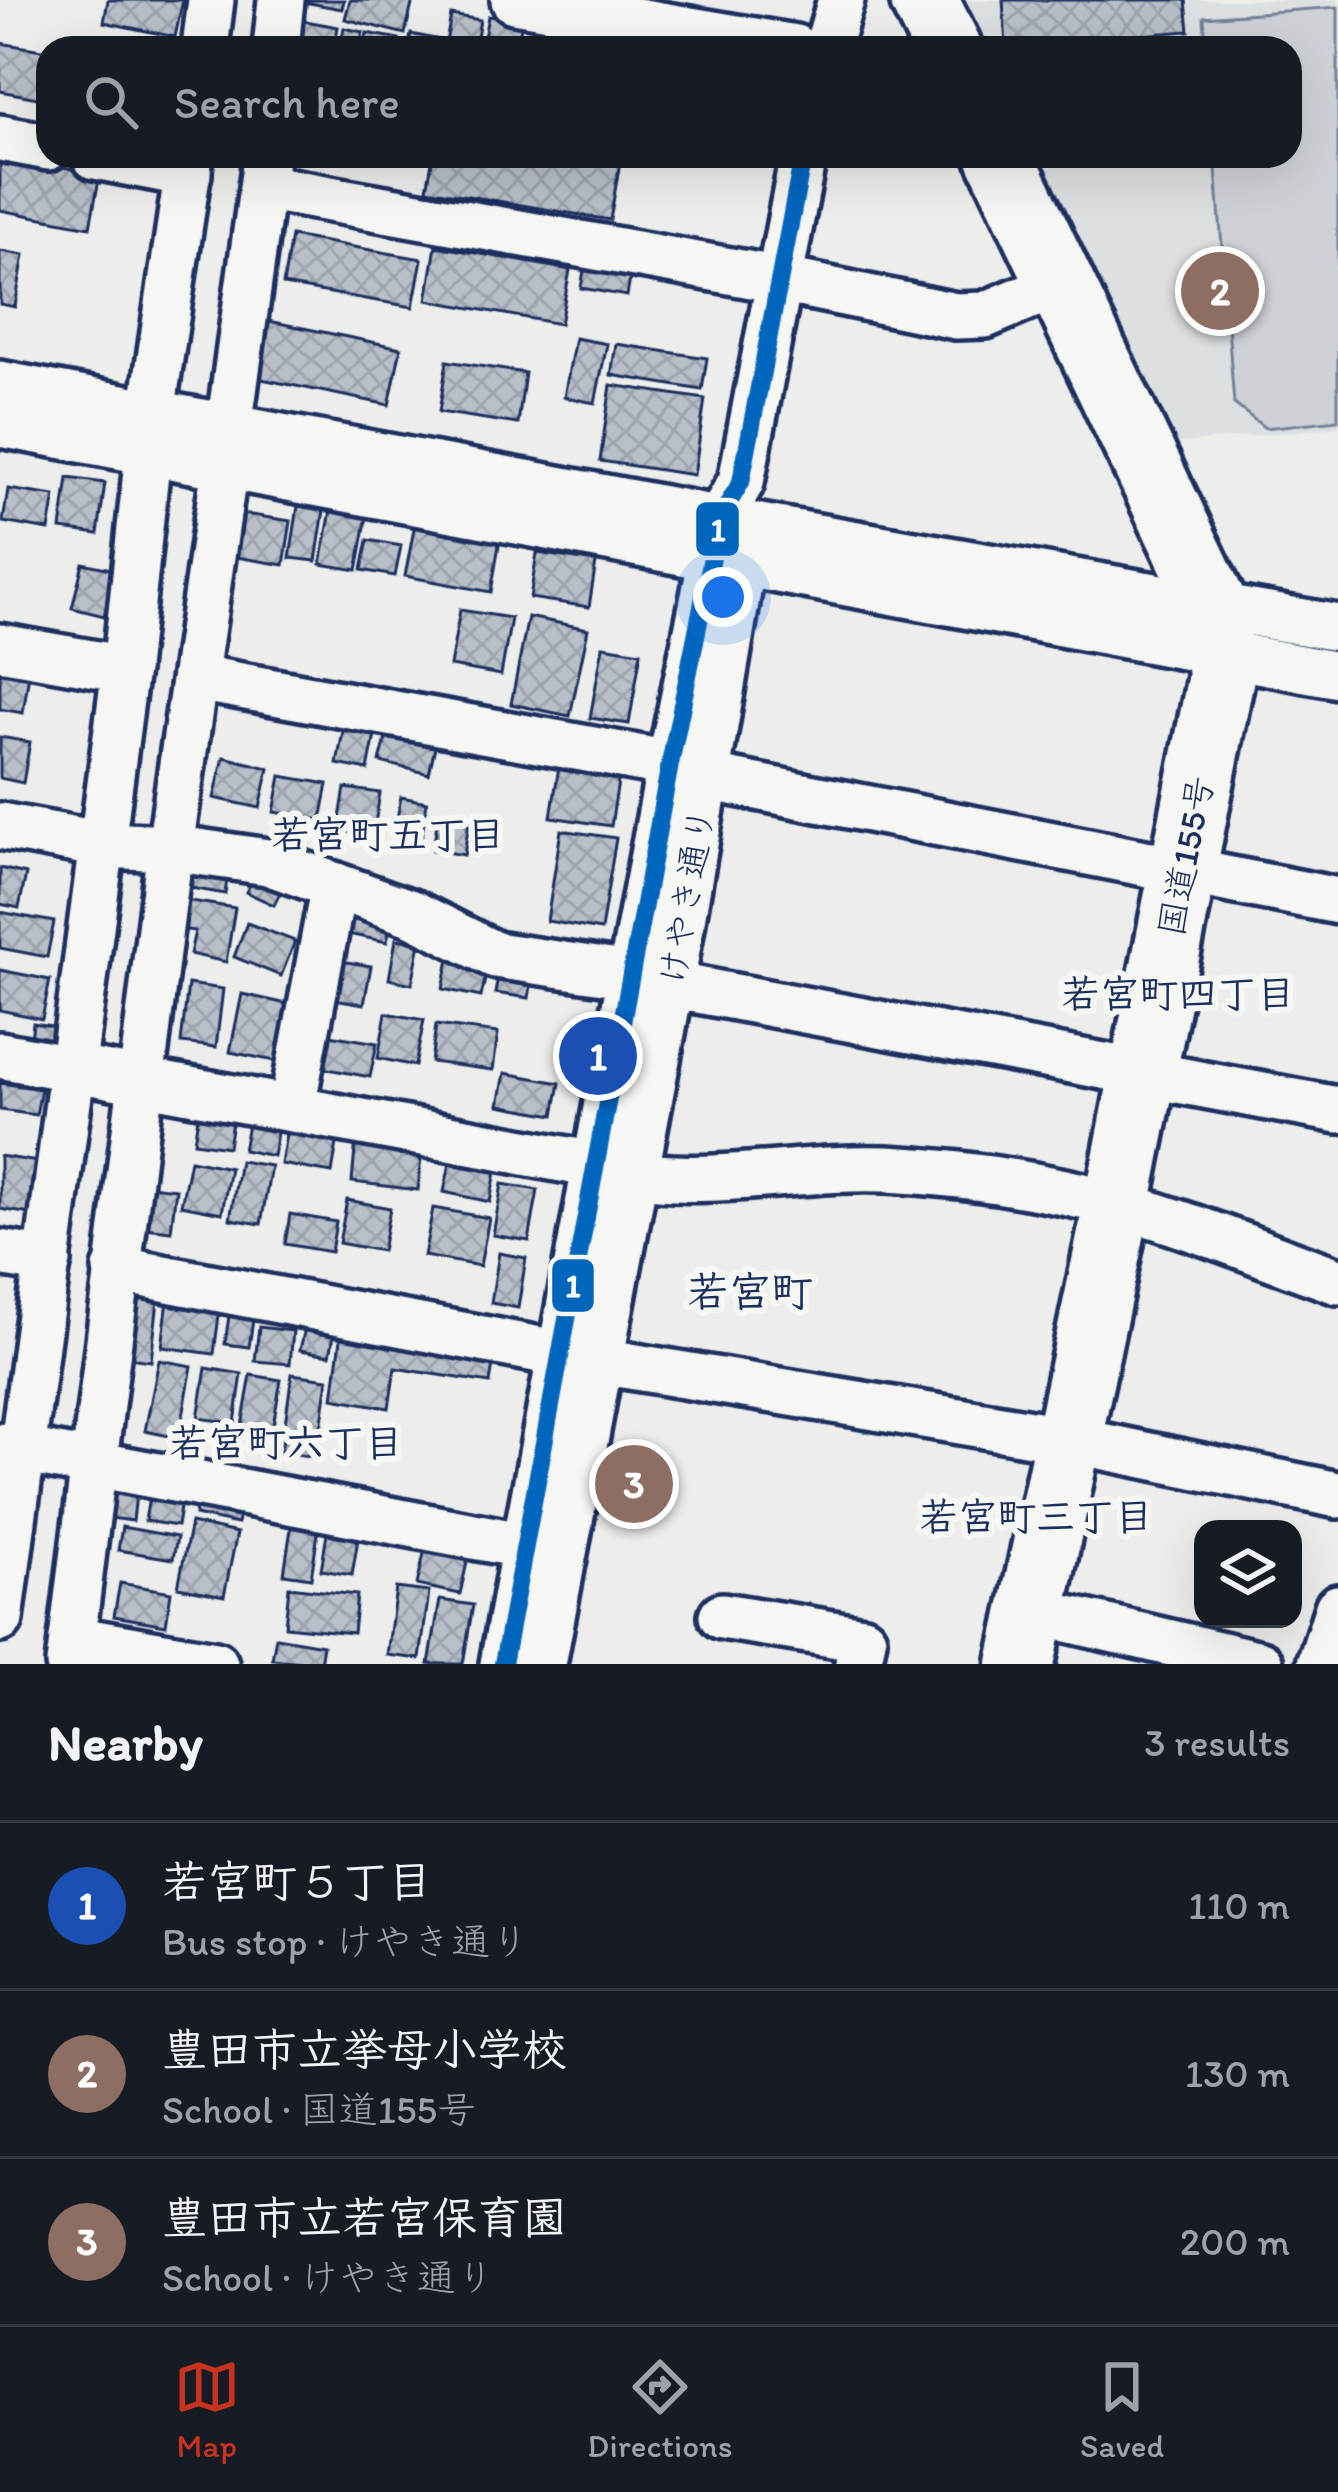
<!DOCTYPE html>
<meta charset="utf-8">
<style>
body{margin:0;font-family:Itim,"Klee One",sans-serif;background:#242831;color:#f1f3f6}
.controls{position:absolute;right:36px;bottom:36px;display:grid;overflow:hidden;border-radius:24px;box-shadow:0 12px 48px #0002}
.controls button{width:108px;height:108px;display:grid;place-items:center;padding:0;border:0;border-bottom:3px solid #363941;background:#171b24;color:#f1f3f6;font:60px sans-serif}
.you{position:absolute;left:723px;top:597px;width:42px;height:42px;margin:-30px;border:9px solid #fff;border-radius:50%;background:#1a73e8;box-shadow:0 0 0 18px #1a73e833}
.badge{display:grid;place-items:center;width:78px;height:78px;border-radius:50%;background:#c8321e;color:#fff;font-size:39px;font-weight:700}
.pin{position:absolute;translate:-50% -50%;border:6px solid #fff;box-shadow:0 3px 12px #0006}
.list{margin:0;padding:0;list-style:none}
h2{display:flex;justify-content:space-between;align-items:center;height:156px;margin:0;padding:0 48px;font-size:51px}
h2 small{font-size:39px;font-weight:400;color:#9ea1a6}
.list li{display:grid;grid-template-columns:78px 1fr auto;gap:36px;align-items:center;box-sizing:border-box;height:168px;padding:0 48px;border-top:3px solid #363941}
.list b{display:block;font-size:45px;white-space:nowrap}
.list p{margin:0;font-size:39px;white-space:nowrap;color:#9ea1a6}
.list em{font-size:39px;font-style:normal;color:#9ea1a6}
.icon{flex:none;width:66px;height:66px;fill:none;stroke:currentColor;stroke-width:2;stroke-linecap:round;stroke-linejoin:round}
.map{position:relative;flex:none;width:1338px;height:1664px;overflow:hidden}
.search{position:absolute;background:#171b24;box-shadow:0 12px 48px #0002;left:36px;right:36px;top:36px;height:132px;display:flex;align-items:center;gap:30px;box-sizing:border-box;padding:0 42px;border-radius:36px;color:#9ea1a6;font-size:45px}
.sheet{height:660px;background:#171b24}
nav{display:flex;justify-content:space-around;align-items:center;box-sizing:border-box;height:168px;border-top:3px solid #363941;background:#171b24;font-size:33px;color:#9ea1a6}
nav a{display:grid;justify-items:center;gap:6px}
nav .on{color:#c8321e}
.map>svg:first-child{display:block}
</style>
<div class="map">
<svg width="1338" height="1664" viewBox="0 0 1338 1664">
<defs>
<pattern id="building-cross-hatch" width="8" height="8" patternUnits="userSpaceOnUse" patternTransform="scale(3)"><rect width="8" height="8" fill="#b9bfc8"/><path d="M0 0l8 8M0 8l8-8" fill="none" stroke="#9ea4ae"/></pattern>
</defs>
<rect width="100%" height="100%" fill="#edeeec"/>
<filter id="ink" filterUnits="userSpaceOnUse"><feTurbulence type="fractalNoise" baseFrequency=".00833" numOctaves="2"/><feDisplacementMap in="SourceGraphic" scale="24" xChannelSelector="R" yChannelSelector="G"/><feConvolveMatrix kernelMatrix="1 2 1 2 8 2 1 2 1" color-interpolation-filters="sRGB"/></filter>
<g filter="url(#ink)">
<!-- built -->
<polygon fill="#dde0e1" points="964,0 1338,0 1338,427 1174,444 1038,156 1290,156 1290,48 987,48"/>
<!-- pitch -->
<polygon fill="#ced2d7" stroke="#74809a" stroke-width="3" points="1338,7 1338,420 1265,428 1234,404 1215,156 1290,156 1290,48 1206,48 1204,17"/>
<!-- building -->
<g fill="url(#building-cross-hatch)" stroke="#1b2f5e" stroke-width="3">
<polygon points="108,0 183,0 175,37 104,22"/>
<polygon points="293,0 344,0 342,9"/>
<polygon points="350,0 413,0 405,34 345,19"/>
<polygon points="1003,0 1186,0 1189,31 1006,46"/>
<polygon points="451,15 480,20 475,48 445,48"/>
<polygon points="488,16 522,22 517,48 482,48"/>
<polygon points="300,20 338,27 334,48 295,48"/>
<polygon points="344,28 363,32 360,48 340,48"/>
<polygon points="532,32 581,41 579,48 529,48"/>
<polygon points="367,33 399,39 397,48 364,48"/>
<polygon points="411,34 440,40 438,48 408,48"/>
<polygon points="0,43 48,51 48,100 0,91"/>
<polygon points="0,155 100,174 90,227 0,210"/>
<polygon points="433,156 621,156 610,220 427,189"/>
<polygon points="291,236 422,259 413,307 283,285"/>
<polygon points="436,246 570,270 560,324 427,300"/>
<polygon points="588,247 634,255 627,296 581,288"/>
<polygon points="0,251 24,255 15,307 0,304"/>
<polygon points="264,320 401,348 389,405 252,377"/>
<polygon points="575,338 607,344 595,403 564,397"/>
<polygon points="616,344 707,358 702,390 611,375"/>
<polygon points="447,361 525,373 518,424 439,412"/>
<polygon points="611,385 705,399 694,475 600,461"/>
<polygon points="68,478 105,483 98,534 61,529"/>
<polygon points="8,489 55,496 49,530 3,522"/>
<polygon points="298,506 324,510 316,561 290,558"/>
<polygon points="331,510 367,516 357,570 321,564"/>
<polygon points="225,511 291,521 284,565 218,554"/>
<polygon points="415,524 500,539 491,592 405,576"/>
<polygon points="368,540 401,546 395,576 362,570"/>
<polygon points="537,553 596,562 589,607 530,598"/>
<polygon points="83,563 115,570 104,616 72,608"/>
<polygon points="460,610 511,618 501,675 450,666"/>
<polygon points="528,617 588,629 570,716 511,704"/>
<polygon points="603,646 641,652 629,724 590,718"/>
<polygon points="0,669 29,674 23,713 0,709"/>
<polygon points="347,709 379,715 368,770 337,764"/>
<polygon points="390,722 438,733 429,774 380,762"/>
<polygon points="0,737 30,742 23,783 0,778"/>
<polygon points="224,757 269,768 260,808 214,798"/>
<polygon points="560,760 620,769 611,826 551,817"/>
<polygon points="281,776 328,784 321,820 274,812"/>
<polygon points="345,788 380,793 373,836 338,830"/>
<polygon points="401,797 427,802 421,840 394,835"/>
<polygon points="438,816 469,821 464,855 433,850"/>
<polygon points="561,830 616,838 601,930 547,921"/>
<polygon points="195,867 228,872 225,894 191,888"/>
<polygon points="0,868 26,874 19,908 0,904"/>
<polygon points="255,875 282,889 274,905 246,892"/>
<polygon points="340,896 394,906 387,942 333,931"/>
<polygon points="172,898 235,908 226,962 190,954 195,931 169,928"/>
<polygon points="0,912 54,922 47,957 0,948"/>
<polygon points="247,923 295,941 281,976 234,957"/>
<polygon points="396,939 420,943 412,984 389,979"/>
<polygon points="451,949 490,957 481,997 443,989"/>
<polygon points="335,960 371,966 364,1004 328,998"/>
<polygon points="501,961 534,967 529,998 495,993"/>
<polygon points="0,970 50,980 42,1019 0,1010"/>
<polygon points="188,984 223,989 216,1047 181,1043"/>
<polygon points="242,994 287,1004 275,1061 230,1052"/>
<polygon points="386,1013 424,1020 415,1066 378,1058"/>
<polygon points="33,1023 52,1026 50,1042 31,1039"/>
<polygon points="436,1025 498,1033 493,1070 431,1062"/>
<polygon points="318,1033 377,1043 370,1077 312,1066"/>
<polygon points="505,1073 560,1083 554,1115 499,1105"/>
<polygon points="0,1083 41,1089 36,1115 0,1110"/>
<polygon points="201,1097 235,1103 228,1147 194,1142"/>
<polygon points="252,1104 281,1110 273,1156 243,1150"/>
<polygon points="287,1128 338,1137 332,1173 281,1164"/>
<polygon points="356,1139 422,1146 418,1190 352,1182"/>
<polygon points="0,1156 38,1162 31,1214 0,1209"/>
<polygon points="190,1160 230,1168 222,1213 181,1205"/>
<polygon points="240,1161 271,1166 261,1224 230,1219"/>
<polygon points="450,1163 496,1172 490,1202 444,1192"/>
<polygon points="502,1184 538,1190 529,1241 493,1235"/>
<polygon points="141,1185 176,1189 171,1231 136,1227"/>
<polygon points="347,1200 390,1208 382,1251 339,1243"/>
<polygon points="433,1208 489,1218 480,1266 424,1256"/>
<polygon points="290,1214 336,1222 331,1252 285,1244"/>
<polygon points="499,1253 526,1258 518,1308 491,1303"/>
<polygon points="122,1279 160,1283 151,1361 113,1356"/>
<polygon points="170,1284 222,1291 214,1354 162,1347"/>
<polygon points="232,1295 256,1299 249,1347 225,1344"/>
<polygon points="307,1319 336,1325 330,1355 300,1350"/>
<polygon points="343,1324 496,1346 490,1383 395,1368 389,1408 333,1398"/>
<polygon points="259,1327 293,1331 290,1364 255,1361"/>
<polygon points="159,1360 192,1366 179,1438 145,1431"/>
<polygon points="206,1368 242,1374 235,1423 198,1418"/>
<polygon points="292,1374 328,1379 317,1457 281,1452"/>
<polygon points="251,1375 281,1380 272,1431 242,1426"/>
<polygon points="101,1473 138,1477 133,1521 95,1516"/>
<polygon points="151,1485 183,1490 177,1526 145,1521"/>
<polygon points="199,1490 242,1499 237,1524 195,1515"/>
<polygon points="294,1509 321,1513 311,1578 284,1574"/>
<polygon points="330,1516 361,1521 352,1575 321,1570"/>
<polygon points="191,1523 237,1533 224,1596 178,1587"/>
<polygon points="122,1527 177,1537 173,1559 118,1550"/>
<polygon points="429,1531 472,1540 460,1594 417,1585"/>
<polygon points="120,1583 171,1592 166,1625 114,1616"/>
<polygon points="289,1587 357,1595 353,1633 285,1626"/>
<polygon points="396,1588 429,1592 420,1659 387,1655"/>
<polygon points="440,1600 473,1605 463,1664 429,1664"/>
<polygon points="276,1637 323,1645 320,1664 272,1659"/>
</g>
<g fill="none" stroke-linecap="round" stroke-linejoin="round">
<defs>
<g id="minor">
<polyline points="514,0 795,48"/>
<polyline points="205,48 211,0"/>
<polyline points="276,48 281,0"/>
<polyline points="827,48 841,0"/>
<polyline points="0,138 48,147"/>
<polyline points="95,156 188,174"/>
<polyline points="263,187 780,280 956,316 985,315 1061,283"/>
<polyline points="0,384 749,525 1338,628"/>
<polyline points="152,413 190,156"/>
<polyline points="0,424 1338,675"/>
<polyline points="229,428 266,159"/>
<polyline points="0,647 125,669"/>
<polyline points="197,678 670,764"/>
<polyline points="706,777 1338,901"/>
<polyline points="0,826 103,845 170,848 268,862 414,914 495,955 631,975"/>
<polyline points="671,985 1338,1110"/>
<path d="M0 1055 595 1165C691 1195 789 1165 887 1169 967 1173 1053 1187 1131 1208 1201 1228 1269 1257 1338 1281"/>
<polyline points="292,1107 334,885"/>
<polyline points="0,1253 48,1261"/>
<polyline points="116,1269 561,1354"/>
<polyline points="600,1361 1067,1439 1338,1495"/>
<polyline points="0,1446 526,1546"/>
<polyline points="1030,1610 1260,1664"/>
<polyline points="722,1616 863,1639 858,1664"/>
<polyline points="0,1619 125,669 148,453"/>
<polyline points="72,1639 215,1664"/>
<polyline points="69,1664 170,848 225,466"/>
<polyline points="503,1664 670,764 720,518 741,482 803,156"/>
<polyline points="543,1664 671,985 747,538"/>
<polyline points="1320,1664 1338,1608"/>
</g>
<g id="highway">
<polyline points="924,0 948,48"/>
<polyline points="1000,156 1213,604 1221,676 1117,1206 1021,1664"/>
</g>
</defs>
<!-- minor casing -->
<use href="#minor" stroke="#1b2f5e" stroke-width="54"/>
<!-- highway casing -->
<use href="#highway" stroke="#1b2f5e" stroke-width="75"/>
<!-- minor -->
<use href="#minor" stroke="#f6f6f2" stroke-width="45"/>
<!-- highway -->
<use href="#highway" stroke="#f6f6f2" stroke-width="66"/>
<defs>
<polyline id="bus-1" points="503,1664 670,764 720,518 741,482 803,156"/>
</defs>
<!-- bus-1 casing -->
<use href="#bus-1" stroke="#f6f6f2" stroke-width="27"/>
<!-- bus-1 -->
<use href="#bus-1" stroke="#0065bd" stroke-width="18"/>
</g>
</g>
<g text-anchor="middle" stroke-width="12" stroke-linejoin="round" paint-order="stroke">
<!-- street labels -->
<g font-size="36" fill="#1b2f5e" stroke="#f6f6f2">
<text transform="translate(1185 856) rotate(-79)" y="13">国道155号</text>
<text transform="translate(686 896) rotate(-80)" y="13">けやき通り</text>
</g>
<!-- neighbourhood labels -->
<g font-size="39" font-weight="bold" fill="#1b2f5e" stroke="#f6f6f2">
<text x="388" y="848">若宮町五丁目</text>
<text x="1178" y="1007">若宮町四丁目</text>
<text x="286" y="1456">若宮町六丁目</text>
<text x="1036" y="1530">若宮町三丁目</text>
</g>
<!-- quarter labels -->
<g font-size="42" font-weight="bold" fill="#1b2f5e" stroke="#f6f6f2">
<text x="750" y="1306">若宮町</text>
</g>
</g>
<g stroke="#f6f6f2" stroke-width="4.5">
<rect x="694" y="500" width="47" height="58" rx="12" fill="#0065bd"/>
<rect x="550" y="1257" width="46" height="57" rx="12" fill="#0065bd"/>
</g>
<g font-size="33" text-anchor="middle" font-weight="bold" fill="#fff">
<text x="718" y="541">1</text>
<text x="573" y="1297">1</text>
</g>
</svg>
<div class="controls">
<button><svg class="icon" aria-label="layers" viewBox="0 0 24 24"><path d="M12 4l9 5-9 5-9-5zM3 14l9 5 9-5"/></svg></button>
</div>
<div class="you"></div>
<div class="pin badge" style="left:598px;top:1056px;background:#1a4fb4">1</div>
<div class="pin badge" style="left:1220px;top:291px;background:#8d6e63">2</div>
<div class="pin badge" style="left:634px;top:1484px;background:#8d6e63">3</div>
<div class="search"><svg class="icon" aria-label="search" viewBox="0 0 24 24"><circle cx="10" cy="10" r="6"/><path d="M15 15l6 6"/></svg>Search here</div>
</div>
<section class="sheet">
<h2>Nearby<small>3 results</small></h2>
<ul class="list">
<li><span class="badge" style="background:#1a4fb4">1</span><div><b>若宮町５丁目</b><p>Bus stop · けやき通り</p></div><em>110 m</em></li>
<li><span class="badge" style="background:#8d6e63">2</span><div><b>豊田市立挙母小学校</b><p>School · 国道155号</p></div><em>130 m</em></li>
<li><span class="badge" style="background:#8d6e63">3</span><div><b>豊田市立若宮保育園</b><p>School · けやき通り</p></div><em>200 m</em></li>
</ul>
</section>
<nav>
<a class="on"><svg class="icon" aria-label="map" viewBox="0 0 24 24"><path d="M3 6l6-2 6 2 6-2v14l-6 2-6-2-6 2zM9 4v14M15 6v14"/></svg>Map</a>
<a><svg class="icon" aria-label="directions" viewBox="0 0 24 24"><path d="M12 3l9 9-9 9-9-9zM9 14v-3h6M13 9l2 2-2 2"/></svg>Directions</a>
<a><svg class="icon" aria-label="saved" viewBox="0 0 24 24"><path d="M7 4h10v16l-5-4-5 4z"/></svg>Saved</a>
</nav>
